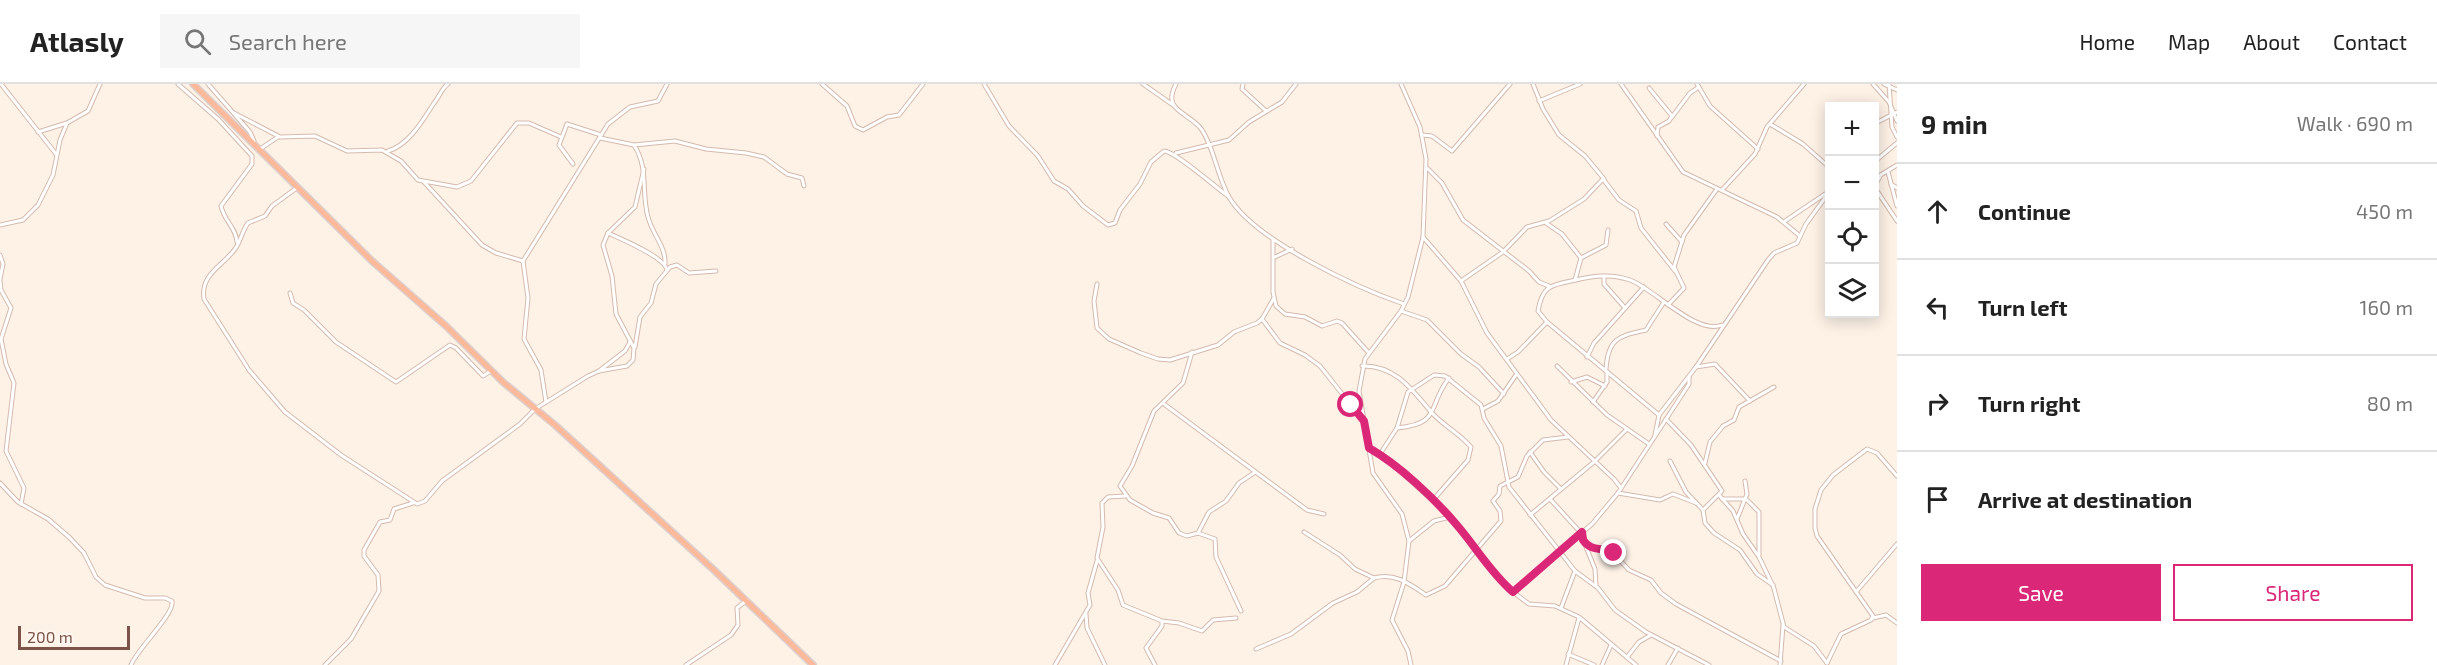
<!DOCTYPE html>
<meta charset="utf-8">
<style>
body{margin:0;font-family:"Exo 2",sans-serif;background:#f6f6f6;color:#222}
.controls{position:absolute;right:18px;top:18px;display:grid;overflow:hidden;border-radius:0px;box-shadow:0 3px 15px #0003}
.controls button{width:54px;height:54px;display:grid;place-items:center;padding:0;border:0;border-bottom:2px solid #e0e0e0;background:#fff;color:#222;font:30px sans-serif}
.scale{position:absolute;left:18px;bottom:15px;width:112px;box-sizing:border-box;padding-left:6px;border:3px solid #7b5348;border-top:0;font-size:16px;line-height:21px;white-space:nowrap;color:#7b5348;-webkit-text-stroke:4px #fff7ef;paint-order:stroke}
.stop{position:absolute;width:18px;height:18px;margin:-14px;border:4px solid #db2777;border-radius:50%;background:#fff}
.stop.end{background:#db2777;border-color:#fff;box-shadow:0 2px 6px #0008}
.list{margin:0;padding:0;list-style:none}
h2{display:flex;justify-content:space-between;align-items:center;height:78px;margin:0;padding:0 24px;font-size:26px}
h2 small{font-size:20px;font-weight:400;color:#767676}
.list li{display:grid;grid-template-columns:39px 1fr auto;gap:18px;align-items:center;box-sizing:border-box;height:96px;padding:0 24px;border-top:2px solid #e0e0e0}
.list b{display:block;font-size:22px;white-space:nowrap}
.list em{font-size:20px;font-style:normal;color:#767676}
.actions{display:flex;gap:12px;padding:18px 24px}
.actions a{flex:1;padding:14px 0;border:2px solid #db2777;border-radius:0px;text-align:center;font-size:21px;color:#db2777}
.actions .main{background:#db2777;color:#fff}
.icon{flex:none;width:33px;height:33px;fill:none;stroke:currentColor;stroke-width:2;stroke-linecap:round;stroke-linejoin:round}
.map{position:relative;flex:none;width:1897px;height:581px;overflow:hidden}
header{display:flex;align-items:center;gap:36px;box-sizing:border-box;height:84px;padding:0 30px;background:#fff;border-bottom:2px solid #e0e0e0}
header strong{font-size:28px}
nav{display:flex;gap:33px;margin-inline-start:auto;font-size:21px}
.search{width:420px;height:54px;background:#f6f6f6;display:flex;align-items:center;gap:15px;box-sizing:border-box;padding:0 21px;border-radius:0px;color:#767676;font-size:22px}
main{display:flex}
aside{flex:1;background:#fff}
.map>svg:first-child{display:block}
</style>
<header>
<strong>Atlasly</strong>
<div class="search"><svg class="icon" aria-label="search" viewBox="0 0 24 24"><circle cx="10" cy="10" r="6"/><path d="M15 15l6 6"/></svg>Search here</div>
<nav><a>Home</a><a>Map</a><a>About</a><a>Contact</a></nav>
</header>
<main>
<div class="map">
<svg width="1897" height="581" viewBox="0 0 1897 581">
<rect width="100%" height="100%" fill="#fef2e7"/>
<g fill="none" stroke-linecap="round" stroke-linejoin="round">
<defs>
<g id="minor">
<polyline points="1,0 56,70"/>
<path d="M178 0 218 35 252 72V80L221 122C224 137 236 143 237 158"/>
<polyline points="208,0 250,48 254,57"/>
<polyline points="822,0 847,22 855,42 863,46 887,33 899,31 923,0"/>
<path d="M984 0 1009 42 1038 72 1054 97 1068 105 1083 122 1108 141 1115 139 1120 126 1140 100 1151 78 1164 67C1175 67 1215 103 1228 112"/>
<polyline points="1143,0 1173,21"/>
<path d="M1176 0C1161 28 1190 28 1202 46 1215 66 1217 92 1229 113 1254 156 1357 204 1404 220"/>
<polyline points="1243,0 1242,5 1266,27"/>
<polyline points="1401,0 1420,43 1426,75 1423,153 1408,213 1401,227 1365,275 1359,307 1373,389 1402,430 1409,457 1404,498 1392,536 1408,567 1411,581"/>
<polyline points="1533,0 1543,25 1559,51 1585,72 1604,95"/>
<polyline points="1621,0 1683,88 1777,133 1800,152"/>
<polyline points="1697,0 1710,22 1758,65"/>
<polyline points="1873,0 1889,18 1897,37"/>
<polyline points="1884,0 1897,6"/>
<polyline points="1889,0 1892,43 1897,53"/>
<polyline points="1649,4 1672,32 1669,37 1658,43 1657,52"/>
<polyline points="1539,17 1580,0"/>
<polyline points="234,29 280,53 315,52 347,67 382,66 401,77 418,96 457,103 471,97 517,39 529,39 561,53"/>
<polyline points="1672,33 1690,9 1699,3"/>
<polyline points="1770,40 1803,60 1830,84"/>
<polyline points="1874,40 1897,28"/>
<polyline points="38,48 67,39"/>
<polyline points="1422,51 1432,52 1452,67 1510,0"/>
<polyline points="600,54 634,61 675,57 706,65 746,69 764,73 787,90 802,94 804,102"/>
<path d="M634 61C649 84 641 108 648 133 652 150 666 162 665 180"/>
<polyline points="260,65 278,53"/>
<path d="M388 67C409 61 423 36 434 19 440 12 441 5 448 0"/>
<polyline points="1176,69 1229,56 1249,38 1282,18 1296,0"/>
<polyline points="1874,78 1897,59"/>
<polyline points="573,80 559,61 567,40 601,51"/>
<polyline points="1427,84 1442,99 1463,136 1529,187 1539,198 1549,202"/>
<polyline points="1888,88 1897,122"/>
<polyline points="1880,92 1875,102 1877,107 1897,137"/>
<polyline points="1874,95 1897,81"/>
<polyline points="424,98 482,161 496,169 523,177"/>
<polyline points="1891,100 1897,104"/>
<path d="M298 103 272 122 265 132 248 139C242 147 241 157 235 165 223 182 200 190 204 215L249 286 285 328 341 371 417 420 425 417 442 397 520 340 535 325 588 292 599 287 627 282 633 276 634 264 616 230 612 192 603 161 608 149 635 123 644 85"/>
<polyline points="1722,106 1755,70 1767,43 1804,0"/>
<polyline points="1785,137 1825,110"/>
<polyline points="1546,139 1562,150 1581,174"/>
<polyline points="1666,140 1682,158"/>
<polyline points="0,141 23,136 38,121 53,91 60,56 67,39 88,27 100,0"/>
<path d="M608 149C621 155 665 173 667 186"/>
<polyline points="1423,153 1461,197 1487,249 1551,336 1614,395 1621,404"/>
<polyline points="1273,156 1273,208 1276,222 1285,230 1305,233 1322,242 1337,237 1342,239 1368,268"/>
<polyline points="0,171 3,180 0,195"/>
<polyline points="1275,173 1292,165"/>
<polyline points="1604,192 1604,200 1625,224"/>
<polyline points="1575,196 1581,174 1606,161 1608,146"/>
<polyline points="0,197 1,206 11,224 1,255 6,280 14,299 6,367 24,404 21,420"/>
<polyline points="1461,197 1503,168 1527,143 1549,137 1584,115 1603,95 1619,116 1636,127 1641,144 1675,187"/>
<polyline points="1097,200 1094,217 1097,244 1109,255 1141,269 1158,275 1170,276 1218,261 1234,248 1257,239 1262,235 1274,214"/>
<polyline points="290,209 293,219 304,226 336,258 396,298 450,261 456,264 483,292 491,287"/>
<polyline points="1668,221 1684,204 1674,183 1684,151 1717,105"/>
<polyline points="1401,227 1427,236 1461,270 1479,283 1504,310"/>
<polyline points="1262,235 1280,259 1305,271 1320,282 1363,336"/>
<polyline points="635,263 640,233 651,219 656,200 670,183 677,181 689,189 716,187"/>
<polyline points="1192,268 1183,299 1154,327 1132,382 1120,402 1130,416 1153,429 1169,434 1179,449 1187,452 1198,449 1215,455 1216,473 1241,527"/>
<polyline points="1587,273 1594,259 1644,203"/>
<polyline points="1507,275 1518,268 1547,238"/>
<path d="M1362 282C1396 281 1413 307 1432 329 1444 342 1460 350 1471 363L1468 376 1433 416"/>
<polyline points="1557,282 1607,331 1649,360"/>
<polyline points="1696,283 1715,280 1750,317"/>
<path d="M1606 285C1608 253 1620 252 1646 246L1664 218"/>
<polyline points="599,287 625,267 630,258"/>
<polyline points="1571,298 1587,293 1605,302"/>
<polyline points="546,318 541,286 524,255 528,214 523,177 608,40 630,23 658,17 667,0"/>
<polyline points="1593,318 1607,298 1607,288"/>
<polyline points="1164,320 1307,426 1324,430"/>
<polyline points="1483,325 1498,317 1516,291"/>
<path d="M1659 331 1547 238 1538 227C1542 203 1550 201 1571 197 1592 192 1610 189 1630 196 1653 204 1697 252 1722 241"/>
<polyline points="1666,335 1691,361 1722,407 1703,426 1705,439 1714,449 1740,466 1757,490 1773,501 1784,543 1814,562 1827,579"/>
<path d="M1397 344C1442 340 1427 322 1449 294"/>
<polyline points="1655,351 1659,331 1696,283 1768,176 1774,169 1797,159 1806,140 1830,107"/>
<polyline points="1369,364 1384,373 1444,427 1493,487 1517,511 1529,520 1555,522 1579,533 1636,581"/>
<polyline points="1530,368 1544,388 1561,405"/>
<polyline points="1380,370 1397,344 1408,308 1434,291 1445,292 1481,321 1484,334 1501,362 1509,403 1575,487 1598,504 1615,526 1646,548 1709,581"/>
<polyline points="1670,377 1686,408 1703,426"/>
<polyline points="1705,379 1710,358 1723,342 1734,336 1739,323 1774,303"/>
<path d="M0 399 18 418 48 435 70 454 84 469 96 493 105 501 145 514H165L172 517C175 530 137 565 131 581"/>
<polyline points="1618,409 1660,416 1673,410 1696,419"/>
<polyline points="1719,411 1733,427 1743,450 1759,473 1772,500"/>
<polyline points="1125,412 1108,413 1102,419 1103,443 1097,474 1118,506 1123,521 1162,537 1179,539 1202,547 1213,536 1236,534"/>
<polyline points="1550,415 1581,449"/>
<polyline points="1722,415 1746,415 1759,428 1759,471"/>
<polyline points="1530,431 1594,378 1627,345"/>
<polyline points="1737,435 1747,410 1745,397"/>
<polyline points="1304,448 1340,471 1355,485 1374,494"/>
<polyline points="1582,448 1587,461 1598,466 1606,465 1612,468 1629,486 1651,496 1661,509 1676,520 1781,577"/>
<polyline points="1198,449 1209,428 1226,417 1239,399 1254,389"/>
<polyline points="1409,457 1434,437 1450,433"/>
<polyline points="1584,458 1595,485 1596,502"/>
<polyline points="1513,508 1592,440 1618,409 1689,300 1689,293"/>
<polyline points="1856,508 1897,460"/>
<polyline points="1561,524 1575,487"/>
<polyline points="1086,530 1087,544 1105,581"/>
<polyline points="1873,534 1886,531 1897,539"/>
<path d="M1256 565 1291 550 1333 519 1357 508 1374 494C1394 488 1410 500 1426 511L1445 502 1501 437 1500 427 1493 417 1499 410 1500 402 1518 393 1527 372 1543 356 1568 353"/>
<polyline points="1568,570 1594,581"/>
<polyline points="1628,572 1639,558 1651,551"/>
<polyline points="1827,579 1841,550 1871,536 1873,532 1817,452 1815,444 1815,425 1821,406 1833,391 1867,365 1877,369 1897,392"/>
<polyline points="325,581 351,555 379,507 378,491 364,472 364,466 380,438 390,436 394,425 413,419"/>
<polyline points="686,581 731,551 738,541 737,524 747,516"/>
<polyline points="1055,581 1090,521 1088,509 1097,477"/>
<polyline points="1155,581 1146,564 1162,542 1162,537"/>
<polyline points="1566,581 1579,534"/>
<polyline points="1602,581 1611,561"/>
<polyline points="1668,581 1678,564"/>
<polyline points="1780,581 1783,541"/>
</g>
<polyline id="trunk" points="193,0 372,177 446,242 504,299 555,341 715,487 813,581"/>
</defs>
<!-- minor casing -->
<use href="#minor" stroke="#d4baae" stroke-width="5"/>
<!-- trunk casing -->
<use href="#trunk" stroke="#dacfcc" stroke-width="8"/>
<!-- minor -->
<use href="#minor" stroke="#fff" stroke-width="3"/>
<!-- trunk -->
<use href="#trunk" stroke="#feb99b" stroke-width="5"/>
</g>
<g fill="none" stroke-linecap="round" stroke-linejoin="round">
<!-- route -->
<path stroke="#db2777" stroke-width="8" d="M1351 321 1364 337 1369 364C1399 381 1434 414 1456 440 1476 463 1490 488 1513 508L1582 448 1583 456C1592 469 1602 462 1614 469"/>
</g>
</svg>
<div class="controls">
<button>+</button>
<button>−</button>
<button><svg class="icon" aria-label="locate" viewBox="0 0 24 24"><circle cx="12" cy="12" r="6"/><path d="M12 2v4M12 18v4M2 12h4M18 12h4"/></svg></button>
<button><svg class="icon" aria-label="layers" viewBox="0 0 24 24"><path d="M12 4l9 5-9 5-9-5zM3 14l9 5 9-5"/></svg></button>
</div>
<div class="scale">200 m</div>
<div class="stop" style="left:1351px;top:321px"></div>
<div class="stop end" style="left:1614px;top:469px"></div>
</div>
<aside>
<h2>9 min<small>Walk · 690 m</small></h2>
<ul class="list">
<li><svg class="icon" aria-label="ahead" viewBox="0 0 24 24"><path d="M12 20V5M6 11l6-6 6 6"/></svg><div><b>Continue</b></div><em>450 m</em></li>
<li><svg class="icon" aria-label="left" viewBox="0 0 24 24"><path d="M17 20v-9H6M10 6l-5 5 5 5"/></svg><div><b>Turn left</b></div><em>160 m</em></li>
<li><svg class="icon" aria-label="right" viewBox="0 0 24 24"><path d="M7 20v-9h11M14 6l5 5-5 5"/></svg><div><b>Turn right</b></div><em>80 m</em></li>
<li><svg class="icon" aria-label="arrive" viewBox="0 0 24 24"><path d="M6 21V4h12l-3 4 3 4H6"/></svg><div><b>Arrive at destination</b></div></li>
</ul>
<div class="actions"><a class="main">Save</a><a>Share</a></div>
</aside>
</main>
